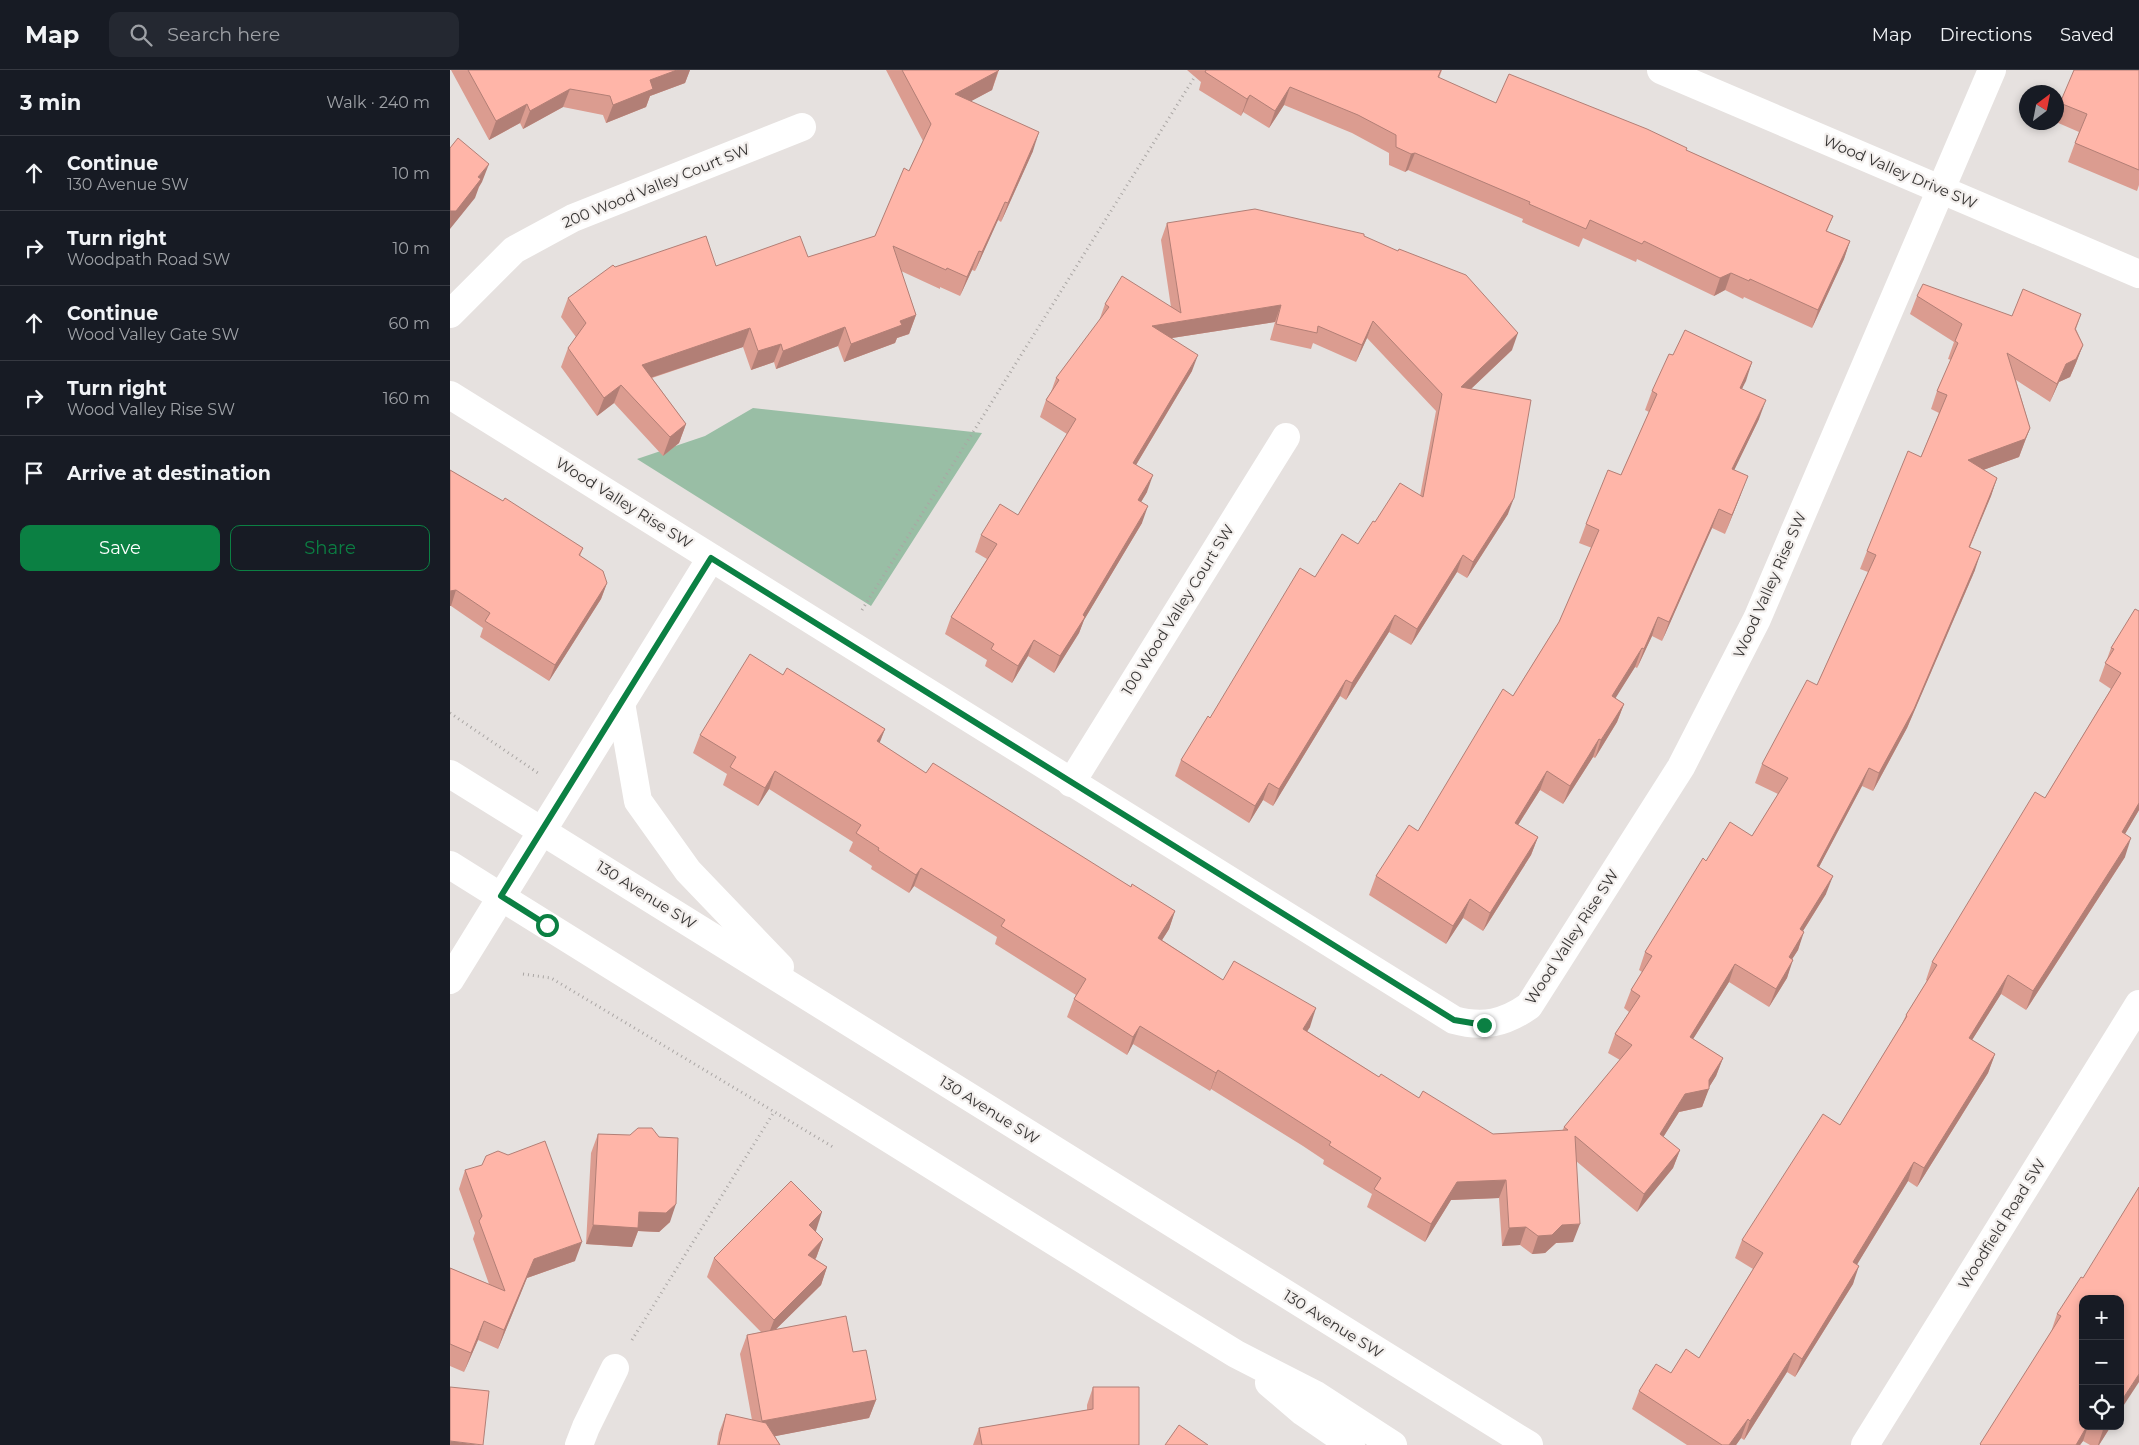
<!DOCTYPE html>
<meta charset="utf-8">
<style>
body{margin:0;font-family:Montserrat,sans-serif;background:#242831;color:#f1f3f6}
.controls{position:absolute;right:15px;bottom:15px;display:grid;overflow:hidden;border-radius:10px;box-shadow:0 2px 8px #0003}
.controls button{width:45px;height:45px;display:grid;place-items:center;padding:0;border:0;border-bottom:1px solid #363941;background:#171b24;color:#f1f3f6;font:25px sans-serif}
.compass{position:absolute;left:1569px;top:15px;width:45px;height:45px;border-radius:50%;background:#171b24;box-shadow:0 2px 8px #0003;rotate:32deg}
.stop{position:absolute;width:15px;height:15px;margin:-11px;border:4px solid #0b8043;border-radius:50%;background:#fff}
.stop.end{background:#0b8043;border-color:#fff;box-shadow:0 1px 5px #0008}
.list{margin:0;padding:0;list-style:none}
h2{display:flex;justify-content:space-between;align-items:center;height:65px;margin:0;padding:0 20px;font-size:21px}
h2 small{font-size:16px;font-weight:400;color:#9ea1a6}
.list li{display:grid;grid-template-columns:32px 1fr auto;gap:15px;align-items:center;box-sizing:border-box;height:75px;padding:0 20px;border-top:1px solid #363941}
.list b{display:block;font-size:19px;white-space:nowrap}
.list p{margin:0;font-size:16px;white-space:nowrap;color:#9ea1a6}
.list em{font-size:16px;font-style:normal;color:#9ea1a6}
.actions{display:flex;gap:10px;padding:15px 20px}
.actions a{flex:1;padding:11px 0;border:1px solid #0b8043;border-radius:10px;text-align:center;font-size:18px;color:#0b8043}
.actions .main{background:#0b8043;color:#fff}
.icon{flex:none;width:28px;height:28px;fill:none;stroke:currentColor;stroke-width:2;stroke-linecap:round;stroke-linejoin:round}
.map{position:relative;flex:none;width:1689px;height:1375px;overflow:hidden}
header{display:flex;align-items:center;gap:30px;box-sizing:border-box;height:70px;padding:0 25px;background:#171b24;border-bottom:1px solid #363941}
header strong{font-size:24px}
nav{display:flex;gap:28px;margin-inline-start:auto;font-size:18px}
.search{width:350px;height:45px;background:#242831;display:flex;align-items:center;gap:12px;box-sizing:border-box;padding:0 18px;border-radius:10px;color:#9ea1a6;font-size:19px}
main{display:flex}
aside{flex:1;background:#171b24}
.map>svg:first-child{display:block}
</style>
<header>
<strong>Map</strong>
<div class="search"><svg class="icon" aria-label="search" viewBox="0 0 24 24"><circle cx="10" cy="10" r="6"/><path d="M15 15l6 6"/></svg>Search here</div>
<nav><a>Map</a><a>Directions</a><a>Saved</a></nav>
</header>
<main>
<aside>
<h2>3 min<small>Walk · 240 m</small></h2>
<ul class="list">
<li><svg class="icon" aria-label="ahead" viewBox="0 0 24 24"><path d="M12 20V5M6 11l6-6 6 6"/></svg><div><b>Continue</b><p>130 Avenue SW</p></div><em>10 m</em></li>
<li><svg class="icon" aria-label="right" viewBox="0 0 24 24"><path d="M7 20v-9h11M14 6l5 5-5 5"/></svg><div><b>Turn right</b><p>Woodpath Road SW</p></div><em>10 m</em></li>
<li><svg class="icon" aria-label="ahead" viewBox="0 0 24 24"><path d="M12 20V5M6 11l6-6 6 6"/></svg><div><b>Continue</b><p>Wood Valley Gate SW</p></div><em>60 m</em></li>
<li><svg class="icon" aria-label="right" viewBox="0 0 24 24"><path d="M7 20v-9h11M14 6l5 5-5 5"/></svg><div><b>Turn right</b><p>Wood Valley Rise SW</p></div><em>160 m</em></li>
<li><svg class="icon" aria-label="arrive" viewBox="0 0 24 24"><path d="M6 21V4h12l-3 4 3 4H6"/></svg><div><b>Arrive at destination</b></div></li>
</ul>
<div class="actions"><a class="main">Save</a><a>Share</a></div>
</aside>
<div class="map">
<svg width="1689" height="1375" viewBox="0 0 1689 1375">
<rect width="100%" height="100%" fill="#e6e1df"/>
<!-- green -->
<polygon fill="#99bea5" points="303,338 532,363 421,536 187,389 255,366"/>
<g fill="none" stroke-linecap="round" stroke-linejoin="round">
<!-- path -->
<g stroke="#aaa6a4" stroke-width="3" stroke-dasharray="1 4" stroke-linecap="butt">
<polyline points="412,540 749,0"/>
<polyline points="0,643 88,703"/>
<polyline points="73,904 101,908 383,1077"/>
<polyline points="182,1270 324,1042"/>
</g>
<!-- minor -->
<g stroke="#fff" stroke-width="28">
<polyline points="1211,0 1689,204"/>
<polyline points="0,244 64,180 123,148 352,57"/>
<path d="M0 325 1004 950C1033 958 1055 953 1079 936L1231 697 1307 549 1542 0"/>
<polyline points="621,713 836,367"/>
<polyline points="0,910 261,488"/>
<polyline points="129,1375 136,1357 165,1298"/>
</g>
<!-- tertiary -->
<g stroke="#fff" stroke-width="28">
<polyline points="171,633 188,731 238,801 330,897"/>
<polyline points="0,704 1079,1375"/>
<polyline points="0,795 711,1238 786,1284 866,1325 943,1375"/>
<polyline points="819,1313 853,1342 901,1375"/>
<polyline points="1415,1375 1689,934"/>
</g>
</g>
<!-- wall -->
<g fill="#db9c90">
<polygon points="1,0 240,0 235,13 200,26 196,37 156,53 153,45 113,37 73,59 70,53 39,70"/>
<polygon points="436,0 549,0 542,20 521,31 583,81 551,152 548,150 525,201 522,200 510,226 490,217 490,219 451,201 466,245 459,264 447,268 445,273 394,292 388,276 326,299 324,292 301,300 293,277 202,308 236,354 229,373 213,386 164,333 147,346 111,297 118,278 126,267 111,247 118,228 165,197 266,196 358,187 425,166 459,101 473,71"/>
<polygon points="737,0 992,0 989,8 1046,33 1236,80 1383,146 1377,161 1400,171 1394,189 1362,258 1294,227 1293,229 1275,220 1264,226 1187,189 1186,192 1133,168 1129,177 1072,152 1073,149 958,100 955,102 939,95 939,83 902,63 834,35 819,58 793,42 791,46 749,20 751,12"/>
<polygon points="1689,0 1689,115 1687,121 1618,92 1629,62 1606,52 1606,43 1610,33"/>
<polygon points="717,153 914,166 1062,280 1021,319 1058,444 1017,508 1007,502 961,575 939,562 896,630 890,626 823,736 813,730 799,753 725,706 731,690 760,648 865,507 908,474 925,452 970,426 986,341 917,268 906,292 863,273 861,279 820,270 825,252 722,268 742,301 686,395 697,422 691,432 692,453 634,550 629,563 604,603 578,586 562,613 535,596 537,590 495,564 501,547 537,489 525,482 531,465 568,445 617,364 590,347 596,330 601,322 606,308 649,251 655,234 721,237 711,170"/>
<polygon points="1467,226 1562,246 1631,244 1626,259 1633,275 1626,293 1620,307 1609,312 1600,332 1566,310 1580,358 1573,376 1569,387 1533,400 1547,408 1541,426 1520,477 1525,500 1457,658 1423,721 1412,716 1369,797 1376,824 1353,861 1348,880 1342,889 1337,908 1319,937 1279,912 1243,969 1273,988 1266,1006 1259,1017 1252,1037 1229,1042 1213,1067 1230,1080 1223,1098 1187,1142 1126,1091 1123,1172 1106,1173 1095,1183 1082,1184 1070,1175 1052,1176 1049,1128 1001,1130 975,1172 917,1137 922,1124 873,1094 874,1090 853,1076 761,1019 760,1021 683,974 677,985 617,947 624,929 626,925 545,874 547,867 464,816 459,823 421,799 422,796 399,781 403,772 319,719 308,736 273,715 277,704 243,683 250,665 333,605 435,659 429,673 476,703 725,841 719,859 712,870 773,910 860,957 857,961 929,1007 969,1028 1043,1064 1112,1061 1114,1057 1170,990 1158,983 1165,964 1179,942 1174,938 1181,920 1192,902 1189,900 1195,882 1256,791 1302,766 1328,724 1305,713 1312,694 1367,615 1418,502 1410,499 1417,481 1471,387 1489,343 1481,339 1487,321 1501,290 1498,289 1504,272 1460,244"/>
<polygon points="1223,285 1302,292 1292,319 1309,349 1284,400 1291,424 1275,464 1262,458 1212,571 1202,566 1187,598 1185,597 1165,628 1174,634 1167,652 1145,688 1143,687 1113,734 1090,720 1068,755 1088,767 1081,785 1033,861 1013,848 996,874 919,825 926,806 968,761 1063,626 1109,552 1142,478 1129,473 1136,454 1171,405 1199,342 1195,340 1202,321"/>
<polygon points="0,400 133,478 130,486 157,513 151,529 99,611 30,567 33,558 1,536"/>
<polygon points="1689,541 1689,740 1675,764 1675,787 1576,940 1551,924 1522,970 1545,984 1538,1003 1467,1117 1458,1111 1407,1194 1403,1214 1345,1307 1337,1302 1294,1370 1291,1368 1286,1375 1237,1375 1182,1339 1189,1321 1249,1288 1303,1199 1285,1188 1292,1170 1390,1055 1452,954 1456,945 1477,911 1476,910 1482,892 1595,728 1661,619 1649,611 1661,578"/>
<polygon points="148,1064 220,1152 209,1162 188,1161 182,1177 136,1174 141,1083"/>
<polygon points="15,1100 125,1191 77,1208 48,1279 28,1270 14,1302 0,1296 0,1198 39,1214 23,1169 25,1163 9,1119"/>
<polygon points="365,1161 373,1169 366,1188 365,1189 377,1197 371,1215 326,1259 403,1282 426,1330 419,1348 325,1366 330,1375 267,1375 269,1363 276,1344 302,1350 290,1284 297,1265 311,1262 257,1207 264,1188"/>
<polygon points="1670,1229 1633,1356 1661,1356 1649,1375 1640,1375 1633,1371 1630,1375 1530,1375 1601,1262 1607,1244"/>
<polygon points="643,1317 689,1375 523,1375 529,1358 637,1340 637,1335"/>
</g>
<!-- shaded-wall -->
<g fill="#b27f76">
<polygon points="227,0 240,0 235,13 200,26 196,37 156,53 163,35 200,10"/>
<polygon points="548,1 542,20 499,43 505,24"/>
<polygon points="840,17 834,35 819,58 825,41"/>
<polygon points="120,19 113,37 73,59 80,41"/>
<polygon points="800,25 793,42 791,46 797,29"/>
<polygon points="77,34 70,53 39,70 46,51"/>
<polygon points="589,62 583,81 551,152 558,133"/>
<polygon points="965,83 958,100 955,102 961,84"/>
<polygon points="39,94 32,112 29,117 25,128 0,159 0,141"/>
<polygon points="555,132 548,150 525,201 532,182"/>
<polygon points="1400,171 1394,189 1362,258 1368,240"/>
<polygon points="529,181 522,200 510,226 517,207"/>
<polygon points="1281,203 1275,220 1264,226 1270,208"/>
<polygon points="831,235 825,252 696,272 702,256"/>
<polygon points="466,245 459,264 447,268 445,273 394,292 401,274 450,251"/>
<polygon points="923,251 917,268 906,292 912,275"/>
<polygon points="395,257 388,276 326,299 333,281"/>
<polygon points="300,258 293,277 185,313 192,295"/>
<polygon points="1068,263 1062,280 1005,334 1011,317"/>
<polygon points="331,274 324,292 301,300 308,281"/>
<polygon points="1633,275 1626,293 1620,307 1609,312 1600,332 1607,314 1616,294"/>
<polygon points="748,285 742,301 677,410 683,393"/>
<polygon points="1302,292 1296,311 1283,336 1290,318"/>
<polygon points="171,315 164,333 147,346 154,328"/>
<polygon points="1316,330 1309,349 1276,417 1282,399"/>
<polygon points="236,354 229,373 213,386 220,367"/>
<polygon points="1580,358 1569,387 1511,408 1518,390"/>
<polygon points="703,405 697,422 682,447 688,430"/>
<polygon points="1298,406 1291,424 1275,464 1282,445"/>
<polygon points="1547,408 1541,426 1512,495 1519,477"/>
<polygon points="1064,428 1058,444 1017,508 1023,492"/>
<polygon points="698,436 692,453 634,550 629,563 604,603 610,586 633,545"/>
<polygon points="1269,439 1262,458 1212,571 1219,552"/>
<polygon points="1531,482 1525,500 1457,658 1423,721 1429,703"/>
<polygon points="1013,485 1007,502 961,575 967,559"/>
<polygon points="157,513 151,529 99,611 105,595"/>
<polygon points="6,520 1,536 0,536 0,521"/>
<polygon points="945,545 939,562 896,630 902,613"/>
<polygon points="1208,547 1202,566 1187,598 1194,579"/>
<polygon points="584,570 578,586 562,613 568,596"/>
<polygon points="1192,578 1185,597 1155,645 1162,626"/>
<polygon points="896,610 890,626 823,736 829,719"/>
<polygon points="1174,634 1167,652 1145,688 1151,670"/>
<polygon points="435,659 428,677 427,671"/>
<polygon points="1149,669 1143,687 1113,734 1120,716"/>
<polygon points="1419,698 1412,716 1360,814 1367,796"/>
<polygon points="325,701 319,719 308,736 315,718"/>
<polygon points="1097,701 1090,720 1058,771 1065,753"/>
<polygon points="819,713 813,730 799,753 805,736"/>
<polygon points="1689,733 1689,740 1665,781 1672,762"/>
<polygon points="1088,767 1081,785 1033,861 1040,843"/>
<polygon points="1681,768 1675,787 1576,940 1583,921"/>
<polygon points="471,798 464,816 459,823 466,805"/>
<polygon points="1383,806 1376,824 1343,877 1350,859"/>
<polygon points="1020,829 1013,848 996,874 1003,856"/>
<polygon points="725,841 719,859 702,886 708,868"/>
<polygon points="1354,862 1348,880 1332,905 1339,887"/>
<polygon points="1343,890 1337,908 1319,937 1326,919"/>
<polygon points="1285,894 1279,912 1233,985 1240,967"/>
<polygon points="1558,905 1551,924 1512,986 1519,968"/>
<polygon points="866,938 860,957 847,977 853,959"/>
<polygon points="690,956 683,974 677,985 683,967"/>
<polygon points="1545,984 1538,1003 1467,1117 1474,1098"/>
<polygon points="1273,988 1266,1006 1258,1019 1259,1019 1252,1037 1229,1042 1204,1082 1210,1064 1235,1024 1259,1010"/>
<polygon points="768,1000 761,1019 760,1021 766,1003"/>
<polygon points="1230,1080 1223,1098 1187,1142 1194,1124"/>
<polygon points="1464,1092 1458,1111 1397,1211 1403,1192"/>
<polygon points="1056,1110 1049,1128 1001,1130 975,1172 981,1154 1007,1112"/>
<polygon points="226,1134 220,1152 209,1162 188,1161 182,1177 136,1174 143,1155 189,1142"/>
<polygon points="372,1142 366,1161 352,1174 359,1155"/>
<polygon points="1130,1154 1123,1172 1106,1173 1095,1183 1082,1184 1088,1166 1112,1155"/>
<polygon points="1076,1157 1070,1175 1052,1176 1059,1158"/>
<polygon points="373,1169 366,1188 351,1203 358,1185"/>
<polygon points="132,1172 125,1191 77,1208 48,1279 54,1260 84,1189"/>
<polygon points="1409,1196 1403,1214 1345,1307 1352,1289"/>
<polygon points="377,1197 371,1215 317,1268 324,1250"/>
<polygon points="34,1251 28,1270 14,1302 21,1283"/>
<polygon points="1344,1283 1337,1302 1294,1370 1300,1351"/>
<polygon points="1689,1304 1689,1312 1670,1341 1670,1333"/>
<polygon points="426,1330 419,1348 306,1370 312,1351"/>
<polygon points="1298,1349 1291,1368 1286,1375 1279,1375"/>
<polygon points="1637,1356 1638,1356 1633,1371 1630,1375 1626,1375"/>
<polygon points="1656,1356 1661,1356 1649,1375 1648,1375 1653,1360"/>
<polygon points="0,1371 31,1375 0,1375"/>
</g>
<!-- building -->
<g fill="#ffb5a8" stroke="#b27f76">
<polygon points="18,0 227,0 200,10 203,19 163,35 160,26 120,19 80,41 77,34 46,51"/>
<polygon points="452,0 549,0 548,1 505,24 589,62 558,133 555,132 532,182 529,181 517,207 497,198 496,200 443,176 466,245 450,251 452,255 401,274 395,257 333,281 331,274 308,281 300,258 192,295 236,354 220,367 171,315 154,328 118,278 136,253 118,228 163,195 165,197 256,166 266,196 350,166 358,187 425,166 454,98 459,101 481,54"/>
<polygon points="756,0 991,0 988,7 1046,33 1059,4 1197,59 1237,78 1236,80 1383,146 1376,161 1400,171 1368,240 1300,209 1299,211 1281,203 1270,208 1194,171 1192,174 1140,150 1136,159 1079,134 1080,132 965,83 961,84 946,77 946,65 908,45 840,17 825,41 800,25 797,29 755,2"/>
<polygon points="1624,0 1689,0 1689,100 1625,73 1637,44 1610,33"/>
<polygon points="8,68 39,94 28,107 31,109 6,141 0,141 0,78"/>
<polygon points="805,139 914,164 914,166 948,181 949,179 1016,205 1068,263 1011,317 1081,330 1064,428 1023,492 1013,485 967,559 945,545 902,613 896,610 829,719 819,713 805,736 731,690 758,646 760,648 850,498 865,507 892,464 908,474 923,451 925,452 950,413 973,427 992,324 923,251 912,275 868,256 867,263 826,254 831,235 702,256 748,285 683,393 703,405 688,430 698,436 633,545 635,547 610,586 584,570 568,596 541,579 544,574 501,547 547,474 531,465 550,434 568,445 626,349 596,330 609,310 606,308 659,237 655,234 672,206 731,243 717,153"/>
<polygon points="1473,214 1562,246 1573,219 1631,244 1625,259 1633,275 1626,289 1616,294 1607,314 1557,283 1580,358 1575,369 1518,390 1547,408 1519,477 1531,482 1464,639 1429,703 1419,698 1367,796 1383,806 1350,859 1354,862 1339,887 1343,890 1326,919 1285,894 1240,967 1273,988 1259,1010 1259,1019 1235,1024 1210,1064 1230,1080 1194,1124 1125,1066 1130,1154 1112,1155 1102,1165 1088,1166 1076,1157 1059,1158 1056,1110 1007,1112 981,1154 924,1119 931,1108 879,1075 881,1072 859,1058 768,1000 766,1003 690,956 683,967 624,929 636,909 551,856 555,850 471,798 466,805 428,780 429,778 406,763 411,755 325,701 315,718 280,697 286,687 250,665 300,584 333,605 337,598 435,659 427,671 476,703 483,693 681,817 682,814 725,841 708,868 773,910 784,891 866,938 853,959 929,1007 931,1004 969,1028 973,1021 1043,1064 1118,1060 1114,1057 1182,975 1165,964 1190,926 1181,920 1202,886 1195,882 1253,788 1256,791 1280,752 1302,766 1338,708 1312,694 1357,610 1367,615 1426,485 1417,481 1458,381 1471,387 1497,325 1487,321 1508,273 1505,271 1512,254 1467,226"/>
<polygon points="1235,260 1302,292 1290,318 1316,330 1282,399 1298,406 1282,445 1269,439 1219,552 1208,547 1194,579 1192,578 1162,626 1174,634 1151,670 1149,669 1120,716 1097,701 1065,753 1088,767 1040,843 1020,829 1003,856 926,806 959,755 968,761 1053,619 1063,626 1109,552 1149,460 1136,454 1158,400 1171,405 1207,324 1202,321 1219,284 1223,285"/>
<polygon points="0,400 53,431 55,428 133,478 129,485 153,501 157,513 105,595 35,551 40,543 6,520 0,521"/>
<polygon points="1685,539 1689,541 1689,733 1672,762 1681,768 1583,921 1558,905 1519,968 1545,984 1474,1098 1464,1092 1403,1192 1409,1196 1352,1289 1344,1283 1300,1351 1298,1349 1279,1375 1272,1375 1189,1321 1206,1294 1221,1303 1236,1279 1249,1288 1313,1183 1292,1170 1373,1044 1390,1055 1457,946 1456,945 1487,895 1482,892 1585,722 1595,728 1671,603 1655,593 1664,579 1661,578"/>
<polygon points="188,1058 202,1058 209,1067 228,1068 226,1134 216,1143 189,1142 188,1158 143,1155 148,1064 180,1065"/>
<polygon points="95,1071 132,1172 84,1189 54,1260 34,1251 21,1283 0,1274 0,1198 55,1221 29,1151 32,1146 15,1100 32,1095 36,1086 48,1081 58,1085"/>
<polygon points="341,1111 372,1142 359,1155 373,1169 358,1185 377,1197 324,1250 264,1188"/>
<polygon points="1689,1117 1689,1304 1670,1333 1670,1229 1633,1229 1633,1356 1637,1356 1626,1375 1531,1375 1530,1374 1611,1246 1607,1244 1631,1207 1633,1208"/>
<polygon points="396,1246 403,1282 416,1280 426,1330 312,1351 297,1265"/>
<polygon points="0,1317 39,1321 33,1375 0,1371"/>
<polygon points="643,1317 689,1317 689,1375 532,1375 529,1358 643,1339"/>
<polygon points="276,1344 316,1353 330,1375 269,1375"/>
<polygon points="729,1355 758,1375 715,1375"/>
<polygon points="1647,1356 1656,1356 1653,1360"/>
</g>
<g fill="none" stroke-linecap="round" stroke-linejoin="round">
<!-- route -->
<polyline stroke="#0b8043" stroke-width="6" points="97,855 51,826 261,488 1004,950 1034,955"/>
</g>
<g text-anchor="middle" stroke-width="4.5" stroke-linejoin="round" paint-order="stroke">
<!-- street labels -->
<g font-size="15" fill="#373534" stroke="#f3efed">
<text transform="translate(1450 102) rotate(23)" y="5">Wood Valley Drive SW</text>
<text transform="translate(206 116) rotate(-22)" y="5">200 Wood Valley Court SW</text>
<text transform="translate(174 433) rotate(32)" y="5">Wood Valley Rise SW</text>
<text transform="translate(1320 515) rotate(-66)" y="5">Wood Valley Rise SW</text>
<text transform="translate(728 540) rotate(-58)" y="5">100 Wood Valley Court SW</text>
<text transform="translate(196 825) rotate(32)" y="5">130 Avenue SW</text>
<text transform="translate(1122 867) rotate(-57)" y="5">Wood Valley Rise SW</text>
<text transform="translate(539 1040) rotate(32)" y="5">130 Avenue SW</text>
<text transform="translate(1552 1154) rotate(-58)" y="5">Woodfield Road SW</text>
<text transform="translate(883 1254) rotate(32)" y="5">130 Avenue SW</text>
</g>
</g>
</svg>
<div class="controls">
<button>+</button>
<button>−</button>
<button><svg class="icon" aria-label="locate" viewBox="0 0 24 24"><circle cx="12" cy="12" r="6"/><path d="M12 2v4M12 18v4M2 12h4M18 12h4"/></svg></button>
</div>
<svg class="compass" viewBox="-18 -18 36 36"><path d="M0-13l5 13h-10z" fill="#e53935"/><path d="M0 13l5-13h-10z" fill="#9ea1a6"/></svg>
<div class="stop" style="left:97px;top:855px"></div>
<div class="stop end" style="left:1034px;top:955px"></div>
</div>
</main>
